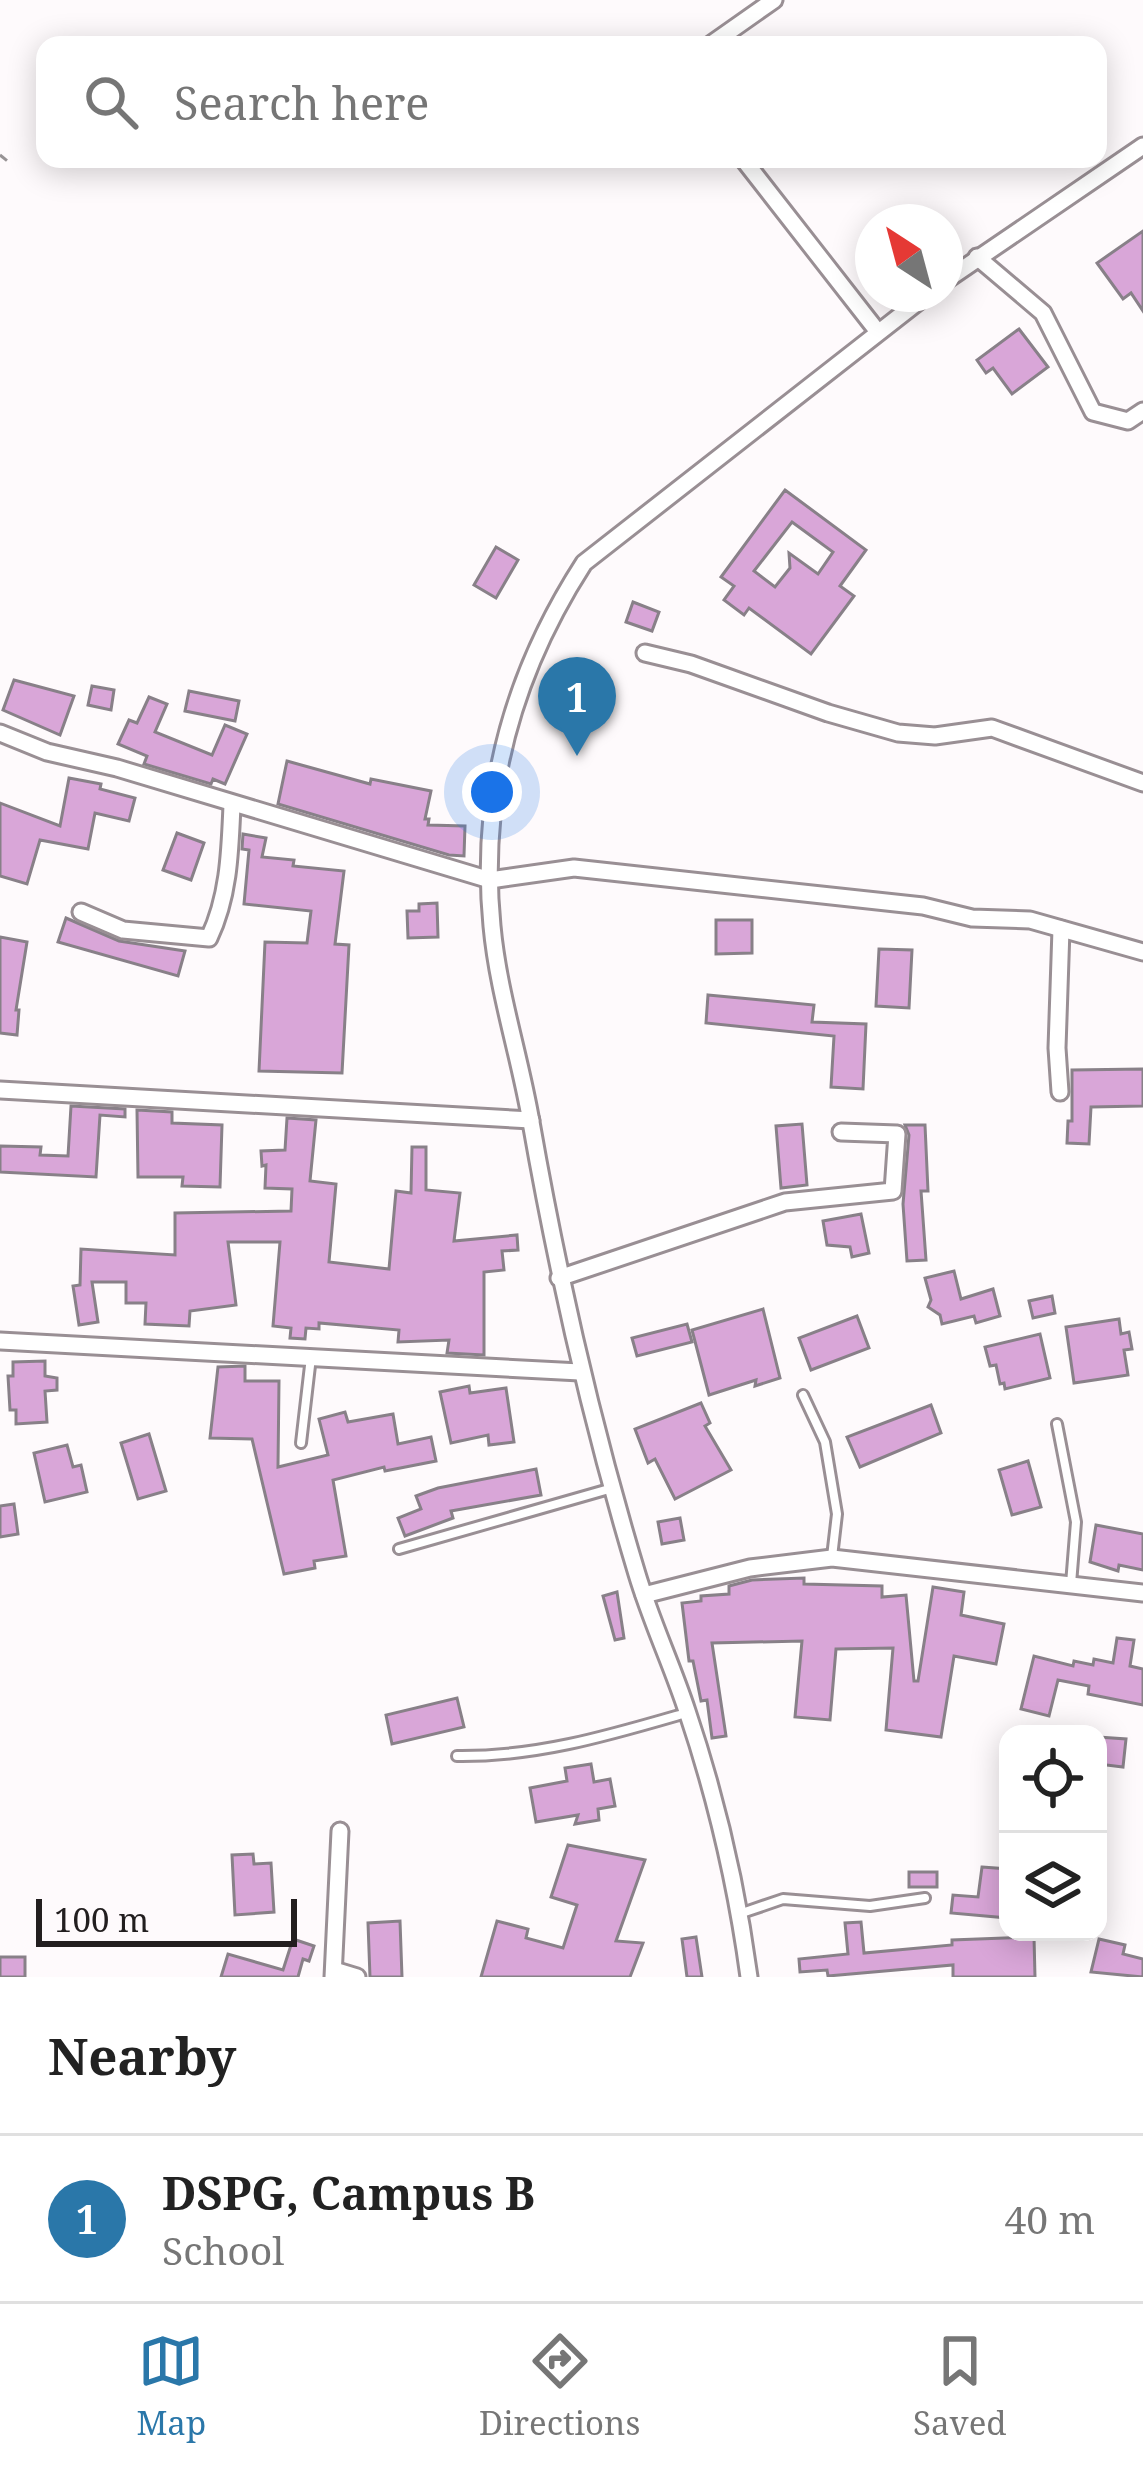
<!DOCTYPE html>
<style>
body{margin:0;font-family:"Noto Serif",serif;background:#f2f2f2;color:#222}
.controls{position:absolute;right:36px;bottom:36px;display:grid;overflow:hidden;border-radius:24px;box-shadow:0 6px 30px #0003}
.controls button{width:108px;height:108px;display:grid;place-items:center;padding:0;border:0;border-bottom:3px solid #e0e0e0;background:#fff;color:#222;font:60px sans-serif}
.compass{position:absolute;left:855px;top:204px;width:108px;height:108px;border-radius:50%;background:#fff;box-shadow:0 6px 30px #0003;rotate:324deg}
.scale{position:absolute;left:36px;bottom:30px;width:261px;box-sizing:border-box;padding-left:12px;border:6px solid #221e1f;border-top:0;font-size:33px;line-height:42px;white-space:nowrap;color:#221e1f;-webkit-text-stroke:9px #fefafc;paint-order:stroke}
.you{position:absolute;left:492px;top:792px;width:42px;height:42px;margin:-30px;border:9px solid #fff;border-radius:50%;background:#1a73e8;box-shadow:0 0 0 18px #1a73e833}
.badge{display:grid;place-items:center;width:78px;height:78px;border-radius:50%;background:#2a77a9;color:#fff;font-size:39px;font-weight:700}
.pin{position:absolute;translate:-50% -99px;filter:drop-shadow(0 3px 6px #0008)}
.pin::after{content:'';position:absolute;top:63px;width:42px;height:36px;background:inherit;clip-path:polygon(0 0,100% 0,50% 100%)}
.list{margin:0;padding:0;list-style:none}
h2{display:flex;justify-content:space-between;align-items:center;height:156px;margin:0;padding:0 48px;font-size:51px}
h2 small{font-size:39px;font-weight:400;color:#767676}
.list li{display:grid;grid-template-columns:78px 1fr auto;gap:36px;align-items:center;box-sizing:border-box;height:168px;padding:0 48px;border-top:3px solid #e0e0e0}
.list b{display:block;font-size:45px;white-space:nowrap}
.list p{margin:0;font-size:39px;white-space:nowrap;color:#767676}
.list em{font-size:39px;font-style:normal;color:#767676}
.icon{flex:none;width:66px;height:66px;fill:none;stroke:currentColor;stroke-width:2;stroke-linecap:round;stroke-linejoin:round}
.map{position:relative;flex:none;width:1143px;height:1977px;overflow:hidden}
.search{position:absolute;background:#fff;box-shadow:0 6px 30px #0003;left:36px;right:36px;top:36px;height:132px;display:flex;align-items:center;gap:30px;box-sizing:border-box;padding:0 42px;border-radius:24px;color:#767676;font-size:45px}
.sheet{height:324px;background:#fff}
nav{display:flex;justify-content:space-around;align-items:center;box-sizing:border-box;height:168px;border-top:3px solid #e0e0e0;background:#fff;font-size:33px;color:#767676}
nav a{display:grid;justify-items:center;gap:6px}
nav .on{color:#2a77a9}
.map>svg:first-child{display:block}
</style>
<div class="map">
<svg width="1143" height="1977" viewBox="0 0 1143 1977">
<rect width="100%" height="100%" fill="#fefafc"/>
<!-- building -->
<g fill="#d9a6d8" stroke="#888088" stroke-width="3" fill-rule="evenodd">
<polygon points="1143,231 1143,311 1131,293 1123,299 1097,263"/>
<polygon points="1019,329 1048,367 1012,394 993,368 986,373 977,360"/>
<path d="M785 490 866 550 840 586 854 596 811 654 749 608 744 615 724 600 734 586 721 577ZM792 522 833 552 818 574 789 553 790 568 775 587 754 571Z"/>
<polygon points="496,547 518,560 496,598 474,585"/>
<polygon points="633,602 659,612 652,631 626,622"/>
<polygon points="14,680 74,696 60,735 3,710"/>
<polygon points="92,686 114,690 111,710 88,705"/>
<polygon points="189,691 239,701 235,721 185,711"/>
<polygon points="149,697 167,704 155,732 212,755 225,725 247,734 225,784 213,779 211,784 144,764 147,756 118,744 129,720 137,723"/>
<polygon points="287,761 370,784 371,779 431,791 425,819 429,819 428,825 465,826 464,856 449,855 278,804"/>
<polygon points="69,778 101,784 100,789 135,798 129,821 95,813 88,849 40,840 27,884 0,876 0,803 60,826"/>
<polygon points="177,833 204,843 191,880 163,870"/>
<polygon points="243,834 266,838 262,857 294,860 293,866 344,871 335,944 349,945 342,1073 259,1071 265,942 307,943 311,911 244,904 249,850 242,849"/>
<polygon points="437,903 438,937 408,938 407,911 419,911 419,904"/>
<polygon points="66,918 119,941 185,951 178,976 58,942"/>
<polygon points="716,920 752,920 752,953 716,954"/>
<polygon points="0,937 27,942 16,1010 19,1010 17,1035 0,1033"/>
<polygon points="879,949 912,950 909,1008 876,1006"/>
<polygon points="708,995 814,1005 812,1022 866,1024 863,1089 831,1087 834,1036 706,1023"/>
<polygon points="1143,1069 1143,1106 1091,1107 1089,1144 1067,1143 1068,1121 1072,1121 1072,1070"/>
<polygon points="71,1106 125,1109 125,1117 100,1115 96,1177 0,1172 0,1146 41,1147 40,1155 68,1156"/>
<polygon points="137,1110 172,1112 172,1123 222,1125 220,1187 182,1186 183,1177 138,1177"/>
<polygon points="287,1118 316,1120 310,1181 336,1184 329,1262 389,1269 396,1191 411,1193 412,1147 426,1147 426,1190 460,1193 454,1241 517,1235 518,1250 502,1251 504,1270 484,1272 484,1355 447,1353 449,1340 398,1342 399,1330 319,1323 319,1329 306,1328 305,1339 290,1338 291,1328 273,1326 280,1242 228,1242 236,1305 190,1311 189,1326 145,1324 146,1303 126,1303 126,1282 92,1282 98,1322 79,1325 73,1286 80,1285 81,1249 175,1255 175,1213 291,1211 292,1189 265,1188 266,1165 262,1166 261,1151 285,1150"/>
<polygon points="802,1124 807,1185 781,1188 776,1126"/>
<polygon points="905,1125 925,1125 928,1191 921,1191 926,1260 907,1261 903,1204 909,1135"/>
<polygon points="861,1214 869,1253 852,1257 850,1247 827,1245 823,1221"/>
<polygon points="954,1271 961,1299 993,1289 1000,1316 976,1323 974,1316 942,1324 940,1315 928,1307 931,1300 925,1278"/>
<polygon points="1052,1296 1055,1313 1033,1318 1029,1301"/>
<polygon points="763,1309 780,1378 755,1386 756,1380 709,1395 692,1330"/>
<polygon points="857,1316 869,1348 811,1370 799,1338"/>
<polygon points="1119,1319 1121,1334 1129,1332 1132,1349 1124,1350 1128,1375 1074,1383 1066,1327"/>
<polygon points="687,1324 692,1342 637,1356 632,1338"/>
<polygon points="1040,1334 1050,1378 1005,1389 1004,1383 1000,1384 996,1365 990,1366 985,1347"/>
<polygon points="45,1361 45,1376 57,1378 57,1390 45,1391 47,1422 16,1424 16,1410 10,1410 8,1376 13,1376 13,1362"/>
<polygon points="245,1366 245,1381 279,1381 278,1467 328,1455 319,1419 345,1412 348,1422 393,1414 398,1444 431,1437 436,1461 385,1471 384,1467 333,1480 346,1556 314,1561 315,1568 284,1574 252,1439 210,1438 218,1367"/>
<polygon points="469,1386 470,1393 506,1388 514,1442 489,1445 488,1435 451,1443 440,1392"/>
<polygon points="701,1403 710,1423 705,1426 731,1470 675,1499 655,1459 648,1463 635,1429"/>
<polygon points="931,1405 941,1433 860,1467 847,1437"/>
<polygon points="149,1434 166,1491 138,1499 121,1443"/>
<polygon points="67,1445 73,1467 81,1465 87,1492 45,1502 34,1453"/>
<polygon points="1028,1461 1041,1507 1012,1515 999,1470"/>
<polygon points="536,1469 541,1495 451,1511 453,1518 405,1536 398,1518 421,1509 416,1496 438,1488"/>
<polygon points="14,1504 18,1534 0,1537 0,1506"/>
<polygon points="680,1518 684,1540 662,1544 658,1522"/>
<polygon points="1096,1525 1143,1534 1143,1570 1119,1565 1118,1571 1090,1562"/>
<polygon points="804,1578 804,1584 882,1586 882,1597 906,1595 914,1681 918,1681 933,1587 964,1592 961,1615 1004,1624 996,1664 954,1656 941,1737 886,1730 893,1648 836,1649 830,1720 795,1717 802,1641 712,1643 726,1736 712,1738 707,1700 701,1701 693,1661 689,1661 682,1603 701,1601 701,1596 729,1594 729,1586 752,1580"/>
<polygon points="617,1592 624,1638 615,1640 603,1596"/>
<polygon points="1117,1638 1134,1640 1130,1666 1143,1669 1143,1705 1088,1694 1089,1686 1058,1680 1049,1716 1021,1709 1034,1656 1073,1666 1074,1661 1093,1665 1094,1659 1113,1663"/>
<polygon points="457,1698 464,1727 392,1744 386,1715"/>
<polygon points="1098,1737 1126,1739 1123,1767 1098,1764"/>
<polygon points="591,1764 594,1782 610,1779 615,1806 598,1809 599,1820 575,1824 578,1815 536,1822 530,1788 567,1781 565,1768"/>
<polygon points="568,1845 645,1860 616,1941 643,1943 630,1977 481,1977 497,1921 528,1929 526,1938 563,1948 577,1905 551,1897"/>
<polygon points="253,1854 254,1864 271,1863 274,1912 235,1915 232,1855"/>
<polygon points="982,1867 1008,1869 1008,1918 951,1913 953,1895 978,1897"/>
<rect x="909" y="1872" width="28" height="15"/>
<polygon points="400,1921 402,1977 370,1977 368,1923"/>
<polygon points="861,1922 864,1953 952,1945 952,1940 1034,1937 1035,1977 953,1977 953,1965 828,1976 827,1970 800,1972 799,1959 848,1954 845,1923"/>
<polygon points="696,1937 702,1977 687,1977 682,1939"/>
<polygon points="293,1939 314,1946 309,1961 303,1959 298,1977 221,1977 228,1954 283,1970"/>
<polygon points="1099,1939 1125,1945 1123,1954 1143,1959 1143,1977 1091,1972"/>
<rect x="0" y="1957" width="25" height="20"/>
</g>
<g fill="none" stroke-linecap="round" stroke-linejoin="round">
<defs>
<g id="service">
<polyline points="803,1395 825,1442 837,1514 832,1557"/>
<polyline points="1057,1424 1076,1522 1071,1584"/>
<polyline points="301,1443 311,1357"/>
<polyline points="399,1549 609,1489"/>
<path d="M457 1756C538 1757 610 1735 686 1713"/>
<polyline points="742,1913 783,1899 870,1906 925,1898"/>
</g>
<g id="minor">
<polyline points="710,45 774,0"/>
<polyline points="743,159 878,332"/>
<polyline points="977,257 1043,313 1093,412 1128,421 1143,411"/>
<polyline points="945,281 1143,146"/>
<polyline points="645,653 691,664 828,713 898,733 935,736 992,728 1143,783"/>
<polyline points="0,733 47,752 117,768 490,880 574,868 923,906 972,918 1030,920 1143,952"/>
<path d="M81 912 123 930 209 938C229 896 230 851 232 805"/>
<polyline points="0,1090 531,1120"/>
<polyline points="1060,1092 1057,1048 1061,929"/>
<polyline points="559,1278 785,1202 893,1191 897,1134 841,1132"/>
<polyline points="0,1341 580,1372"/>
<polyline points="644,1595 750,1568 832,1558 1143,1593"/>
<polyline points="334,1970 357,1977"/>
<polyline points="333,1977 340,1831"/>
<path d="M749 1977C737 1888 716 1797 687 1711 672 1665 651 1621 637 1574 592 1425 558 1276 531 1122 520 1057 498 992 492 926 479 794 513 673 584 563L928 294"/>
</g>
</defs>
<!-- service casing -->
<use href="#service" stroke="#998f94" stroke-width="14"/>
<!-- minor casing -->
<use href="#minor" stroke="#998f94" stroke-width="21"/>
<!-- path -->
<polyline stroke="#979395" stroke-width="3" stroke-dasharray="9 6" stroke-linecap="butt" points="0,155 11,164"/>
<!-- service -->
<use href="#service" stroke="#fff" stroke-width="8"/>
<!-- minor -->
<use href="#minor" stroke="#fff" stroke-width="15"/>
</g>
</svg>
<div class="controls">
<button><svg class="icon" aria-label="locate" viewBox="0 0 24 24"><circle cx="12" cy="12" r="6"/><path d="M12 2v4M12 18v4M2 12h4M18 12h4"/></svg></button>
<button><svg class="icon" aria-label="layers" viewBox="0 0 24 24"><path d="M12 4l9 5-9 5-9-5zM3 14l9 5 9-5"/></svg></button>
</div>
<svg class="compass" viewBox="-18 -18 36 36"><path d="M0-13l5 13h-10z" fill="#e53935"/><path d="M0 13l5-13h-10z" fill="#767676"/></svg>
<div class="scale">100 m</div>
<div class="you"></div>
<div class="pin badge" style="left:577px;top:756px">1</div>
<div class="search"><svg class="icon" aria-label="search" viewBox="0 0 24 24"><circle cx="10" cy="10" r="6"/><path d="M15 15l6 6"/></svg>Search here</div>
</div>
<section class="sheet">
<h2>Nearby<small></small></h2>
<ul class="list">
<li><span class="badge">1</span><div><b>DSPG, Campus B</b><p>School</p></div><em>40 m</em></li>
</ul>
</section>
<nav>
<a class="on"><svg class="icon" aria-label="map" viewBox="0 0 24 24"><path d="M3 6l6-2 6 2 6-2v14l-6 2-6-2-6 2zM9 4v14M15 6v14"/></svg>Map</a>
<a><svg class="icon" aria-label="directions" viewBox="0 0 24 24"><path d="M12 3l9 9-9 9-9-9zM9 14v-3h6M13 9l2 2-2 2"/></svg>Directions</a>
<a><svg class="icon" aria-label="saved" viewBox="0 0 24 24"><path d="M7 4h10v16l-5-4-5 4z"/></svg>Saved</a>
</nav>
